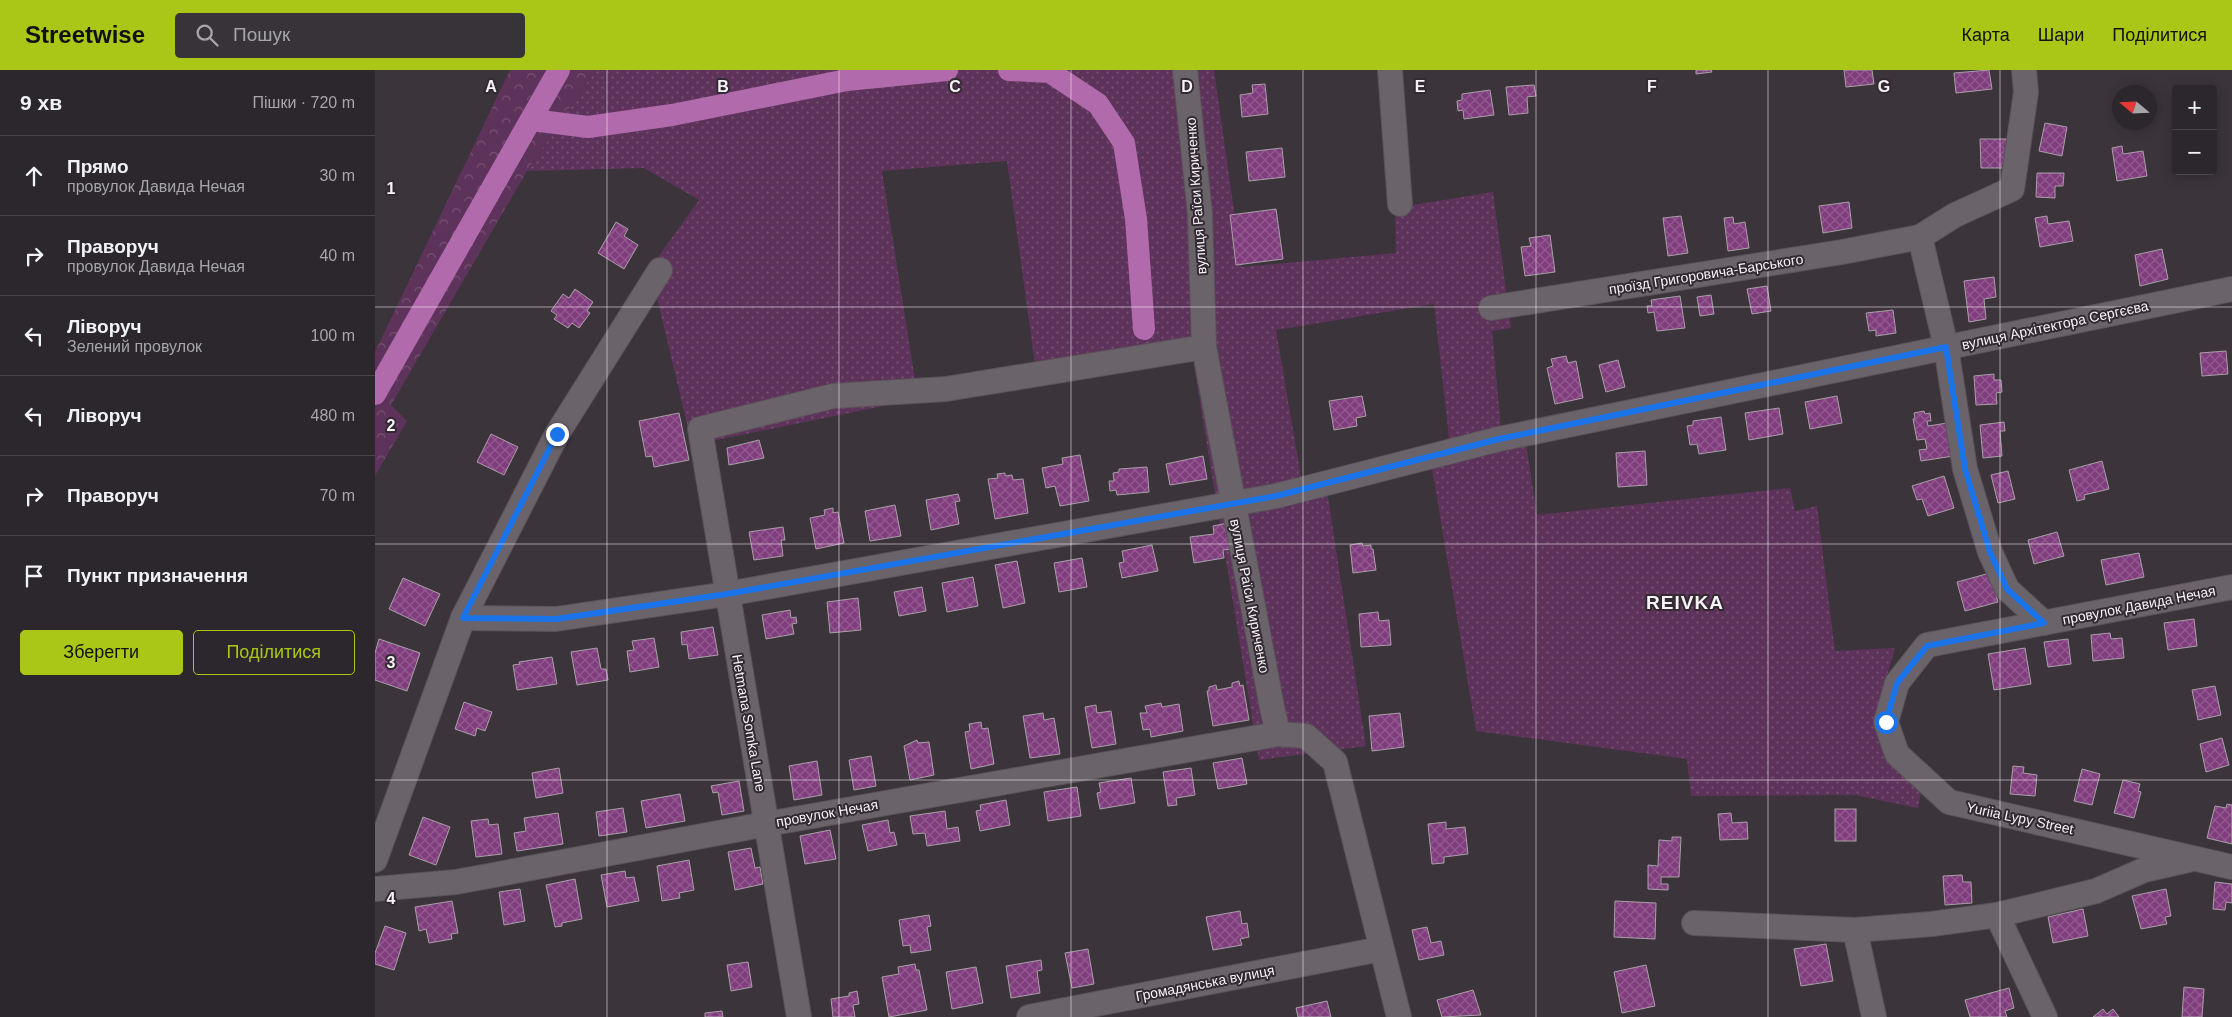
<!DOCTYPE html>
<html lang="uk">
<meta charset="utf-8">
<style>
body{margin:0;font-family:Helvetica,sans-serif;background:#383338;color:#f1f3f6}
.controls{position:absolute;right:15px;top:15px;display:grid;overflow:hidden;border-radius:5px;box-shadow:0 2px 12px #0003}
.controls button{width:45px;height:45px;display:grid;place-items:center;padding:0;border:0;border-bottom:1px solid #484448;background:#2c272c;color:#f1f3f6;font:25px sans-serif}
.compass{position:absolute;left:1737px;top:15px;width:45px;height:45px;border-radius:50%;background:#2c272c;box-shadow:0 2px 12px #0003;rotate:289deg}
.stop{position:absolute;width:15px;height:15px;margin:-11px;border:4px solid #1a73e8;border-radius:50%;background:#fff}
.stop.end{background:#1a73e8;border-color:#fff;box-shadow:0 1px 5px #0008}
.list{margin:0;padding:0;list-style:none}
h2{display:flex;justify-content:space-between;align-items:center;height:65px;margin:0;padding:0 20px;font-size:21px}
h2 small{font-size:16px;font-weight:400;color:#a6a5a9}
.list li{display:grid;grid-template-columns:32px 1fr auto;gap:15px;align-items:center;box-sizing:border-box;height:80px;padding:0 20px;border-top:1px solid #484448}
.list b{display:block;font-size:19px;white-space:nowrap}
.list p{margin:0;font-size:16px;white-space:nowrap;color:#a6a5a9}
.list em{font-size:16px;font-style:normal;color:#a6a5a9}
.actions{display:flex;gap:10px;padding:15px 20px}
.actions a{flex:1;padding:11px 0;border:1px solid #aac717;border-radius:5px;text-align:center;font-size:18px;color:#aac717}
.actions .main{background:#aac717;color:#111}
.icon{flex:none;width:28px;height:28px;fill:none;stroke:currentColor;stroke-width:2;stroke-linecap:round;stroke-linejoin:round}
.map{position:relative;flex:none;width:1857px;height:947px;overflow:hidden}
header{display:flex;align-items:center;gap:30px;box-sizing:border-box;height:70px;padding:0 25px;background:#aac717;color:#111}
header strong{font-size:24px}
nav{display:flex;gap:28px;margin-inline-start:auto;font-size:18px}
.search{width:350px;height:45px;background:#383338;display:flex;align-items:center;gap:12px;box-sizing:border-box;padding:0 18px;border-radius:5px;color:#a6a5a9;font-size:19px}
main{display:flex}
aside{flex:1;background:#2c272c}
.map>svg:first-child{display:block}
</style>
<header>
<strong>Streetwise</strong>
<div class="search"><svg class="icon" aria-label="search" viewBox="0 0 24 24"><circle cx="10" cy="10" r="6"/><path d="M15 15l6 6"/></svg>Пошук</div>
<nav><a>Карта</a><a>Шари</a><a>Поділитися</a></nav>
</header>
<main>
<aside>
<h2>9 хв<small>Пішки · 720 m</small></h2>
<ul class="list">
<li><svg class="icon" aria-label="ahead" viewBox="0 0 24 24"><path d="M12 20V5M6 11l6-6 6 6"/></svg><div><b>Прямо</b><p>провулок Давида Нечая</p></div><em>30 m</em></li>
<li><svg class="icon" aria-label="right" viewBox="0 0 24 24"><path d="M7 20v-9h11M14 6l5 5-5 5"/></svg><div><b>Праворуч</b><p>провулок Давида Нечая</p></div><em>40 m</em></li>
<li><svg class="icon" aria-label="left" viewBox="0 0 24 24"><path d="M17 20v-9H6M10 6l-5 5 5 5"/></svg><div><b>Ліворуч</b><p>Зелений провулок</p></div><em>100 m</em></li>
<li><svg class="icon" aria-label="left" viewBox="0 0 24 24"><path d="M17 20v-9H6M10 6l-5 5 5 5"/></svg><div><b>Ліворуч</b></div><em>480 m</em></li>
<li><svg class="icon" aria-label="right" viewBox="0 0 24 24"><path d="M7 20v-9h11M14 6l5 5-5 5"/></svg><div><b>Праворуч</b></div><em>70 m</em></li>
<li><svg class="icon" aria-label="arrive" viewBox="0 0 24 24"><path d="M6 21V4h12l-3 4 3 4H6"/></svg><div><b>Пункт призначення</b></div></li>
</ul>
<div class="actions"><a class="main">Зберегти</a><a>Поділитися</a></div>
</aside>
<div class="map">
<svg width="1857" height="947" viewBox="0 0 1857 947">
<defs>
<pattern id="grass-dots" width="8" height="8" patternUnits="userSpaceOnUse" patternTransform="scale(1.25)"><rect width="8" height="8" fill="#5e335b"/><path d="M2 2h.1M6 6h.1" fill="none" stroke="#765173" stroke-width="1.8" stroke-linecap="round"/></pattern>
<pattern id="forest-crowns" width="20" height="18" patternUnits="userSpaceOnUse" patternTransform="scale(1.25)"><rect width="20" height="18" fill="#5e335b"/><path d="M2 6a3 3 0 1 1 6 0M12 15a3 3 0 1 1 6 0" fill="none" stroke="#765173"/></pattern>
<pattern id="building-cross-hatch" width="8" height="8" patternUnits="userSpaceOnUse" patternTransform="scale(1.25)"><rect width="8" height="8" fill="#803d7d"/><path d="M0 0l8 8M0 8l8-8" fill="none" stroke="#935a90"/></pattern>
</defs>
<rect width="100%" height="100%" fill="#3b343a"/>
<!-- grass -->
<polygon fill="url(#grass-dots)" points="220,0 839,0 867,197 1021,183 1020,138 1118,122 1136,258 1117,261 1126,358 1148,355 1162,445 1415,418 1420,441 1442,436 1460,581 1520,578 1501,643 1547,717 1543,738 1480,725 1316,726 1312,689 1101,661 1054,380 1074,367 1059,234 901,260 926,407 950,407 991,676 884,690 818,290 662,309 632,91 507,101 543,329 317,375 275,198 324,130 269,98 152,101"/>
<!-- forest -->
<polygon fill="url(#forest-crowns)" points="135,0 220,0 152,101 16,335 32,351 0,406 0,282"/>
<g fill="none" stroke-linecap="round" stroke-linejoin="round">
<!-- canal -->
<g stroke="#b16aac" stroke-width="22">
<polyline points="634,0 675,2 723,34 749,73 761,149 769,259"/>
<polyline points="157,50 213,57 297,45 472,10 572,0"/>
<polyline points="0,324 184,0"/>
</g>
</g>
<!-- building -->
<g fill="url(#building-cross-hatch)" stroke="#a8a0a7">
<polygon points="1321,0 1336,0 1337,2 1321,4"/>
<polygon points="1469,0 1497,0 1499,14 1471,17"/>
<polygon points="1614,0 1617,19 1581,23 1579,3"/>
<polygon points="890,14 893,44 867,47 865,25 878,23 877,15"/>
<polygon points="1159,15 1161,26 1152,27 1153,43 1134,45 1131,17"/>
<polygon points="1115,20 1119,45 1089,49 1088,40 1083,41 1082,31 1087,30 1087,24"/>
<polygon points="1670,53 1692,57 1687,86 1664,81"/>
<polygon points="1605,69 1634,69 1634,98 1606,98"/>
<polygon points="1747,76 1748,84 1768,81 1772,106 1742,111 1737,78"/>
<polygon points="907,78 910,107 874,111 871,82"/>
<polygon points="1662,103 1689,103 1688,116 1680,116 1680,128 1661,127"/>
<polygon points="1474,132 1477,158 1448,163 1444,136"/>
<polygon points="901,139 908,189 861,195 855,145"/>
<polygon points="1306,146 1313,183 1293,186 1288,148"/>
<polygon points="1672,146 1673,154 1694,151 1698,171 1665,177 1660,148"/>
<polygon points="1358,147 1359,154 1370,152 1374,178 1353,181 1349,148"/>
<polygon points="241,152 253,159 249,166 263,175 249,199 223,183"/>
<polygon points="1175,165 1180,202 1150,206 1146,177 1156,176 1154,168"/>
<polygon points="1787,179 1793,209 1765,216 1760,185"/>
<polygon points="1619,207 1621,227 1609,229 1611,249 1594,252 1589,211"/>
<polygon points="1392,216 1396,241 1377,244 1372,219"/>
<polygon points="200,219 218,232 212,241 215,243 204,258 197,253 193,258 179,249 182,245 176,241 188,224 194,228"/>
<polygon points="1336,225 1339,244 1325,246 1322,227"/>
<polygon points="1305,226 1310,258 1282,261 1279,242 1273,243 1272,236 1277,236 1276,230"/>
<polygon points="1518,240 1521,263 1501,266 1501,260 1494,261 1491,243"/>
<polygon points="1851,281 1853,304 1827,306 1825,283"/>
<polygon points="1191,286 1193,293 1201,291 1208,328 1180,334 1172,298 1178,296 1176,289"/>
<polygon points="1243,290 1250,317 1231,322 1224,295"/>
<polygon points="1619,304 1619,310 1626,310 1627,322 1621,323 1622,334 1601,335 1599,306"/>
<polygon points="987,326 991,346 981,348 982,356 959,360 954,331"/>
<polygon points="1462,326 1467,353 1435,359 1430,332"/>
<polygon points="1404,338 1408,364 1374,370 1370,343"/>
<polygon points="1549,341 1550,344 1555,343 1556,351 1552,351 1553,356 1579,352 1585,385 1546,391 1544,380 1552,379 1550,369 1542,370 1538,349 1540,348 1539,343"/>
<polygon points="304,343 314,390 279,397 277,386 271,387 264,351"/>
<polygon points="1346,347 1351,380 1324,384 1322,374 1315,375 1312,356 1318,355 1318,351"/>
<polygon points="1629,352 1630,361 1625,361 1627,386 1608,388 1605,355"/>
<polygon points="116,364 143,377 129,405 102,392"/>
<polygon points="384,370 389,388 354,395 352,378"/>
<polygon points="1270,381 1272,415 1243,417 1241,383"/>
<polygon points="705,385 714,431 685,436 680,416 671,418 667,398 688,394 687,388"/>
<polygon points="828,386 832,409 795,415 791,394"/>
<polygon points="1727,391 1734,419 1709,425 1710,429 1702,431 1694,400"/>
<polygon points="772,397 774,422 742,425 741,420 735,421 734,411 739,411 738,403 744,402 744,399"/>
<polygon points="1633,401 1640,429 1623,433 1616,405"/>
<polygon points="630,403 630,406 637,405 638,410 648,409 653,443 620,449 613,409 623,408 622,404"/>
<polygon points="1569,406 1579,438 1553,446 1547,429 1542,430 1537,416"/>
<polygon points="583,424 585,431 580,432 584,454 556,460 551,430"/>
<polygon points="520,435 526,466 495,471 490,441"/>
<polygon points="458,438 458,443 463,442 469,473 441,479 435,448 450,445 449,440"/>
<polygon points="853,453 856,479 848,480 849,488 819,493 815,467 839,464 838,456"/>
<polygon points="408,457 410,470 406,470 408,486 379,490 374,462"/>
<polygon points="1682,462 1689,486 1659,494 1653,470"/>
<polygon points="987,473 988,476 996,475 996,479 998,479 1001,500 978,503 975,475"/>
<polygon points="777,475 783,501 747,508 744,493 749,492 747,481"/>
<polygon points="1764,483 1769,507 1731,515 1726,490"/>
<polygon points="707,488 712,517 684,522 679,493"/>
<polygon points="642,491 650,533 628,538 620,495"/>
<polygon points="1615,503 1623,532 1590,541 1582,512"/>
<polygon points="598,507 603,536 572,542 567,513"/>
<polygon points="28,508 65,524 50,556 14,539"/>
<polygon points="547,517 551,541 524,546 519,522"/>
<polygon points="483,528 486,560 455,563 452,532"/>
<polygon points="415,540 416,548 421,547 422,553 417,554 419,564 391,569 387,545"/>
<polygon points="1003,542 1004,551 1014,550 1016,575 986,577 984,544"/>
<polygon points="1819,549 1822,576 1793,580 1789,553"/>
<polygon points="338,557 343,585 314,589 312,574 307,575 306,562"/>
<polygon points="1735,563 1736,569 1747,568 1749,588 1718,591 1716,565"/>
<polygon points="279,568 284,597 255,602 252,581 259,580 257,571"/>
<polygon points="4,569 45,583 32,621 0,610 0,583"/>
<polygon points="1693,569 1696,594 1673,597 1669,572"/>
<polygon points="222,578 226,599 231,599 233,610 202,615 196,582"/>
<polygon points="1650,578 1656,614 1619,620 1613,584"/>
<polygon points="177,587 182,614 142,620 138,595 145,594 144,592"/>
<polygon points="864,611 865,616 868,615 874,650 838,656 832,621 834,621 834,617 841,615 842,620 857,617 857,613"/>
<polygon points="1840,616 1846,645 1823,650 1817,620"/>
<polygon points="89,632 117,642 110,661 102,658 100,666 80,659"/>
<polygon points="786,633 787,637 804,634 808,661 776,667 775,659 768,660 765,643 772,643 770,636"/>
<polygon points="721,635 722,643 736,641 741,674 717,678 710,637"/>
<polygon points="668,643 669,650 679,648 685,684 655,688 648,646"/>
<polygon points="1025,643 1029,677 997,681 994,646"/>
<polygon points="606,652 607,659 613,658 619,694 596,699 590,662 595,661 594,654"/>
<polygon points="1847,668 1854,695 1831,702 1825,674"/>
<polygon points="542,670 543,673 554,672 559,705 535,710 529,676"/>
<polygon points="496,686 501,716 479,720 474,690"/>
<polygon points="867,688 872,714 843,719 838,693"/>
<polygon points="442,691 447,725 419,730 414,696"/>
<polygon points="1638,696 1649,697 1648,703 1662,705 1660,726 1635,724"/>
<polygon points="184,698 188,723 161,728 157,703"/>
<polygon points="816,698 820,725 801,728 802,735 793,736 788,702"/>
<polygon points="1707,699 1725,704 1717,735 1699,731"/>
<polygon points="756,708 760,733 725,739 722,723 726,722 724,713"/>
<polygon points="1748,710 1765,714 1763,721 1766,722 1759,748 1739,743"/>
<polygon points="364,711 369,741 347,745 343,722 338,723 336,716"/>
<polygon points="702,717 706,746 673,751 669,722"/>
<polygon points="305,724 310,751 271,758 266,731"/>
<polygon points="631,730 635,755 605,761 601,741 606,740 605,735"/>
<polygon points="1852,734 1857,735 1857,774 1832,768 1840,736 1851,738"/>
<polygon points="248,738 252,762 224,766 221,742"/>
<rect x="1460" y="739" width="21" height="32"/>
<polygon points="570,741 572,759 583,757 585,771 552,776 550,763 538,764 535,746"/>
<polygon points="183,743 188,774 142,781 139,763 151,761 149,748"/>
<polygon points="1356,743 1357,753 1372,752 1373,769 1345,770 1343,744"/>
<polygon points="48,747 75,757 61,795 34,785"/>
<polygon points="113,749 114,755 123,754 127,784 101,787 96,751"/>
<polygon points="513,750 515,763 519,762 522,775 493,781 487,755"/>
<polygon points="1071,752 1071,759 1090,757 1093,784 1069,787 1069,793 1057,794 1053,754"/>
<polygon points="455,760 461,789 430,794 425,766"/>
<polygon points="1297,767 1306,767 1304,807 1286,807 1286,814 1293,814 1293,820 1273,819 1273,795 1283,796 1284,770 1297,771"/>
<polygon points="376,778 380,798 385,797 388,814 360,820 353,782"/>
<polygon points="314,790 319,820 304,823 305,828 287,831 282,796"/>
<polygon points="250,801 251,808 259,807 264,831 232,837 226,805"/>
<polygon points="1587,805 1588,812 1596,812 1597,833 1570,835 1568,806"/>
<polygon points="200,809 207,849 187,853 187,856 180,857 171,815"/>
<polygon points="1840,812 1857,814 1857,833 1851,832 1850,840 1838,839"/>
<polygon points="145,819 150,851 129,855 124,822"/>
<polygon points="1791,819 1796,846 1790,847 1792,854 1766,859 1757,826"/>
<polygon points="77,831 83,863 76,864 77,869 54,873 51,859 44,861 40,837"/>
<polygon points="1240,831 1281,833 1280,869 1239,867"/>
<polygon points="1708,839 1713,866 1678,873 1673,847"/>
<polygon points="865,841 867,854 872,853 874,867 865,869 867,875 838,880 831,847"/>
<polygon points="554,845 556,856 552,857 556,880 536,883 535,875 528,876 524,850"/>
<polygon points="10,856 31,863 19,900 0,894 0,883"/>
<polygon points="1052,857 1056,873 1066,871 1069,885 1044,890 1037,860"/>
<polygon points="1451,874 1458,911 1426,916 1419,879"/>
<polygon points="713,879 719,914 697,918 690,883"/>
<polygon points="666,890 667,900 662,901 665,923 636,928 631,896"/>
<polygon points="373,892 377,917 356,921 352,895"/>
<polygon points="540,894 541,900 544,900 552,940 514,947 507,907 524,904 523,897"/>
<polygon points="1271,895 1280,936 1247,943 1239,902"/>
<polygon points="601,897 608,933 577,939 571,902"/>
<polygon points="1809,917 1829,919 1827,947 1807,947"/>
<polygon points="1634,918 1639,938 1630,941 1632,947 1595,947 1590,930"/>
<polygon points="1098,920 1106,945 1067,947 1062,930"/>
<polygon points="482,921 484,934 478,935 480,947 458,947 456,929 474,926 474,923"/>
<polygon points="952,931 956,947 923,947 921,938"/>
<polygon points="1728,939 1732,944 1738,939 1744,947 1718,947"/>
<polygon points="347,941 348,947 330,947 330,943"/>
</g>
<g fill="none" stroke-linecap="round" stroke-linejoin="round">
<defs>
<g id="minor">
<polyline points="810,0 825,144 829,277 897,637 903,664 931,666 960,692 1024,947"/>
<polyline points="1015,0 1025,134"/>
<polyline points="1545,167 1571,277 1590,399 1615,482 1632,519 1669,553"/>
<polyline points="1116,238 1467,182 1545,167 1580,145 1637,119 1651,22 1649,0"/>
<polyline points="1857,517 1552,575 1522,613 1511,652 1522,684 1574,732 1857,797"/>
<polyline points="88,548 181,549 352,524 901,426 1124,369 1857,219"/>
<polyline points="0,790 88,548 182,364 285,200"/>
<polyline points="0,819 81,812 392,754 903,664"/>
<polyline points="1622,845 1670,947"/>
<polyline points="1319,853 1480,860 1557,854 1622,845 1721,821 1769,800 1813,790"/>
<polyline points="1480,860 1499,947"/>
<polyline points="424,947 325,359 458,326 571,319 829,277"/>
<polyline points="654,947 1006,879"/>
</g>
</defs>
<!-- minor casing -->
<use href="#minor" stroke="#595358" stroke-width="26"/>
<!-- minor -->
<use href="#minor" stroke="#6b636a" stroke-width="24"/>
</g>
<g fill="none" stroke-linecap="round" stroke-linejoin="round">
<!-- route -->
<polyline stroke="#1a73e8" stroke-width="6" points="182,364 88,548 181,549 352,524 901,426 1124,369 1571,277 1590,399 1615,482 1632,519 1669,553 1552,576 1522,613 1511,652"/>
</g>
<!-- grid -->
<path fill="none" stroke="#f7f2f6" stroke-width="1" stroke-opacity="0.55" d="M232 0V947M464 0V947M696 0V947M928 0V947M1161 0V947M1393 0V947M1625 0V947M0 237H1857M0 474H1857M0 710H1857"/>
<g text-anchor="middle" stroke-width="4" stroke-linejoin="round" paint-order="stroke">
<!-- street labels -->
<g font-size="14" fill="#f7f2f6" stroke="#312a30">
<text transform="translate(821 126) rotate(-94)" y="5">вулиця Раїси Кириченко</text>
<text transform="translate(1331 204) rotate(-9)" y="5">проїзд Григоровича-Барського</text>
<text transform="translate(1680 255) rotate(-12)" y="5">вулиця Архітектора Сергєєва</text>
<text transform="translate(875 526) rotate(79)" y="5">вулиця Раїси Кириченко</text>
<text transform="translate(1764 535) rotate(-11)" y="5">провулок Давида Нечая</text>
<text transform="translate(374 653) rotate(80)" y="5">Hetmana Somka Lane</text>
<text transform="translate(452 743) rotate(-10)" y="5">провулок Нечая</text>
<text transform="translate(1645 748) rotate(12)" y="5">Yuriia Lypy Street</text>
<text transform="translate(830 913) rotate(-11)" y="5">Громадянська вулиця</text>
</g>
<!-- district labels -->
<g font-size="19" font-weight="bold" letter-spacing="1" fill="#f7f2f6" stroke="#312a30">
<text x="1310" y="539">REIVKA</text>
</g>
</g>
<g font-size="16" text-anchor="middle" font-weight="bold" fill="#f7f2f6" stroke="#312a30" stroke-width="4" stroke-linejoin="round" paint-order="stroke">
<text x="116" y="22">A</text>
<text x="348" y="22">B</text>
<text x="580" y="22">C</text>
<text x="812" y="22">D</text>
<text x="1045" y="22">E</text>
<text x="1277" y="22">F</text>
<text x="1509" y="22">G</text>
<text x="16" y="124">1</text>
<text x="16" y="361">2</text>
<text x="16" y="598">3</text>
<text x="16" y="834">4</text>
</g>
</svg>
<div class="controls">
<button>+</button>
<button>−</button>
</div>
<svg class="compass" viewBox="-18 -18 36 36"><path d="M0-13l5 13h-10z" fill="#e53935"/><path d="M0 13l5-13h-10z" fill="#a6a5a9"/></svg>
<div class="stop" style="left:1511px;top:652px"></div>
<div class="stop end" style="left:182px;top:364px"></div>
</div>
</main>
